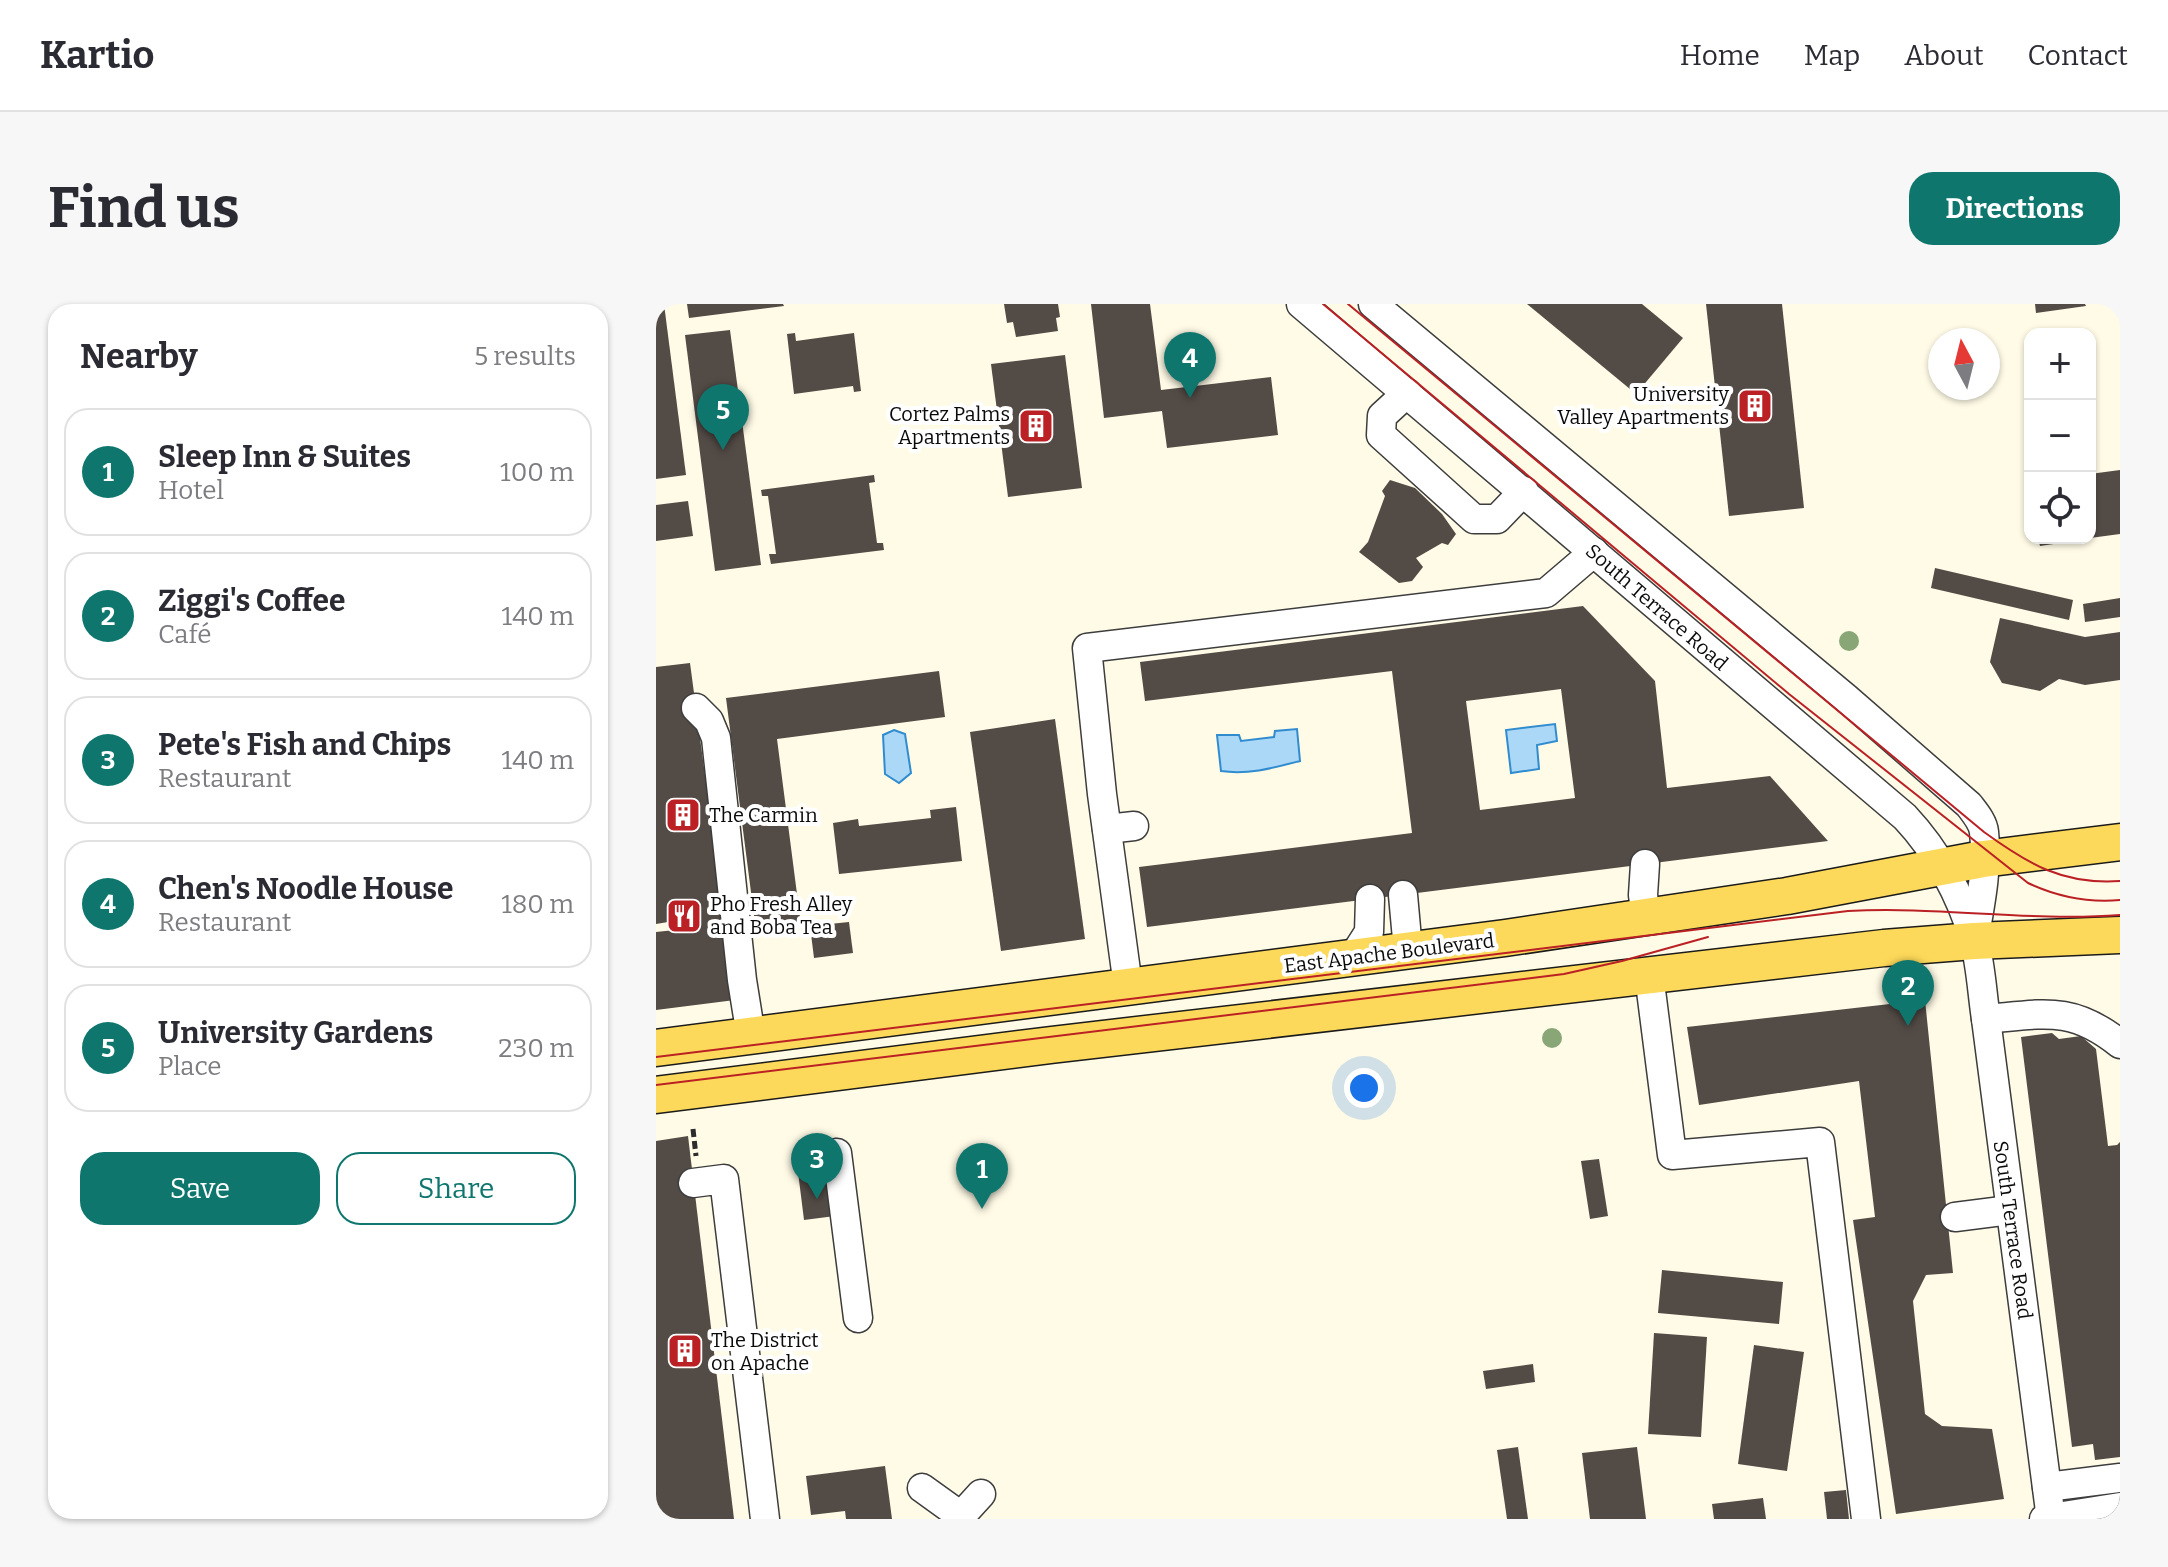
<!DOCTYPE html>
<meta charset="utf-8">
<style>
body{margin:0;font-family:Bitter,serif;background:#f7f7f7;color:#2b2b33}
.controls{position:absolute;right:24px;top:24px;display:grid;overflow:hidden;border-radius:16px;box-shadow:0 2px 6px #0004}
.controls button{width:72px;height:72px;display:grid;place-items:center;padding:0;border:0;border-bottom:2px solid #e1e1e2;background:#fff;color:#2b2b33;font:40px sans-serif}
.compass{position:absolute;left:1272px;top:24px;width:72px;height:72px;border-radius:50%;background:#fff;box-shadow:0 2px 6px #0004;rotate:353deg}
.you{position:absolute;left:708px;top:784px;width:28px;height:28px;margin:-20px;border:6px solid #fff;border-radius:50%;background:#1a73e8;box-shadow:0 0 0 12px #1a73e833}
.badge{display:grid;place-items:center;width:52px;height:52px;border-radius:50%;background:#0f766e;color:#fff;font-size:26px;font-weight:700}
.pin{position:absolute;translate:-50% -66px;filter:drop-shadow(0 2px 4px #0008)}
.pin::after{content:'';position:absolute;top:42px;width:28px;height:24px;background:inherit;clip-path:polygon(0 0,100% 0,50% 100%)}
.list{margin:0;padding:0;list-style:none}
h2{display:flex;justify-content:space-between;align-items:center;height:104px;margin:0;padding:0 32px;font-size:34px}
h2 small{font-size:26px;font-weight:400;color:#7c7c81}
.list li{display:grid;grid-template-columns:52px 1fr auto;gap:24px;align-items:center;box-sizing:border-box;height:128px;margin:0 16px 16px;padding:0 16px;border:2px solid #e1e1e2;border-radius:24px}
.list b{display:block;font-size:30px;white-space:nowrap}
.list p{margin:0;font-size:26px;white-space:nowrap;color:#7c7c81}
.list em{font-size:26px;font-style:normal;color:#7c7c81}
.actions{display:flex;gap:16px;padding:24px 32px}
.actions a{flex:1;padding:18px 0;border:2px solid #0f766e;border-radius:24px;text-align:center;font-size:28px;color:#0f766e}
.actions .main{background:#0f766e;color:#fff}
.icon{flex:none;width:44px;height:44px;fill:none;stroke:currentColor;stroke-width:2;stroke-linecap:round;stroke-linejoin:round}
.map{position:relative;flex:none;width:1464px;height:1215px;overflow:hidden;border-radius:24px}
header{display:flex;align-items:center;gap:48px;box-sizing:border-box;height:112px;padding:0 40px;background:#fff;border-bottom:2px solid #e1e1e2}
header strong{font-size:38px}
nav{display:flex;gap:44px;margin-inline-start:auto;font-size:28px}
.intro{display:flex;align-items:center;justify-content:space-between;box-sizing:border-box;height:192px;padding:0 48px}
h1{margin:0;font-size:56px}
.button{padding:20px 36px;border-radius:24px;background:#0f766e;color:#fff;font-size:28px;font-weight:700}
main{display:flex;gap:48px;padding:0 48px}
aside{flex:1;background:#fff;border-radius:24px;box-shadow:0 2px 6px #0004}
.map>svg:first-child{display:block}
</style>
<header>
<strong>Kartio</strong>
<nav><a>Home</a><a>Map</a><a>About</a><a>Contact</a></nav>
</header>
<div class="intro"><h1>Find us</h1><a class="button">Directions</a></div>
<main>
<aside>
<h2>Nearby<small>5 results</small></h2>
<ul class="list">
<li><span class="badge">1</span><div><b>Sleep Inn &amp; Suites</b><p>Hotel</p></div><em>100 m</em></li>
<li><span class="badge">2</span><div><b>Ziggi's Coffee</b><p>Café</p></div><em>140 m</em></li>
<li><span class="badge">3</span><div><b>Pete's Fish and Chips</b><p>Restaurant</p></div><em>140 m</em></li>
<li><span class="badge">4</span><div><b>Chen's Noodle House</b><p>Restaurant</p></div><em>180 m</em></li>
<li><span class="badge">5</span><div><b>University Gardens</b><p>Place</p></div><em>230 m</em></li>
</ul>
<div class="actions"><a class="main">Save</a><a>Share</a></div>
</aside>
<div class="map">
<svg width="1464" height="1215" viewBox="0 0 1464 1215">
<rect width="100%" height="100%" fill="#fffbe7"/>
<!-- water -->
<g fill="#abd8f7" stroke="#308ccf" stroke-width="2">
<polygon points="899,420 901,437 881,441 883,465 855,469 850,426"/>
<path d="M641 425 644 457C617 464 592 471 565 467L561 431H583L585 437 618 433 619 427Z"/>
<polygon points="238,426 249,430 255,469 243,479 229,470 227,431"/>
</g>
<!-- building -->
<g fill="#534b46" fill-rule="evenodd">
<polygon points="0,0 8,0 30,171 0,175"/>
<polygon points="31,0 127,0 128,2 33,14"/>
<polygon points="348,0 402,0 404,13 400,14 402,27 360,33 357,18 351,19"/>
<polygon points="435,0 494,0 505,86 615,73 622,131 511,144 506,107 448,114"/>
<polygon points="871,0 986,0 1027,34 980,90"/>
<polygon points="1050,0 1126,0 1148,204 1073,212"/>
<polygon points="1379,0 1429,0 1430,2 1380,9"/>
<polygon points="74,26 105,261 59,267 29,31"/>
<polygon points="139,29 140,37 198,29 205,87 198,88 197,82 138,90 131,30"/>
<polygon points="409,51 426,184 352,193 335,60"/>
<polygon points="1464,166 1464,230 1434,234 1434,170"/>
<polygon points="218,171 219,178 213,179 221,239 227,239 228,246 115,260 113,250 120,250 112,192 106,192 105,186"/>
<polygon points="734,176 759,184 786,210 800,230 792,241 786,239 760,254 767,263 756,277 743,279 703,248 712,238 729,192 726,187"/>
<polygon points="32,197 37,232 0,237 0,201"/>
<polygon points="1382,234 1425,234 1425,236 1384,242"/>
<polygon points="1279,264 1417,296 1413,316 1275,284"/>
<polygon points="1464,294 1464,313 1429,318 1427,300"/>
<path d="M927 302 999 377 1011 484 1114 472 1172 537 491 623 483 563 756 529 736 367 489 397 484 358ZM905 385 919 494 824 506 810 397Z"/>
<polygon points="1344,314 1429,333 1464,328 1464,376 1429,381 1403,375 1384,387 1346,379 1334,358"/>
<polygon points="34,359 79,696 0,706 0,628 19,626 18,617 0,620 0,363"/>
<polygon points="283,367 289,413 121,435 145,621 100,627 70,394"/>
<polygon points="399,415 429,635 345,647 314,428"/>
<polygon points="300,503 306,557 183,570 177,519 202,515 203,522 275,514 274,506"/>
<polygon points="193,618 197,649 158,654 154,622"/>
<polygon points="1269,696 1297,969 1270,971 1257,997 1269,1110 1286,1122 1336,1125 1348,1195 1240,1210 1197,916 1219,913 1203,777 1043,801 1031,723"/>
<polygon points="1396,729 1403,735 1425,732 1440,745 1452,842 1461,841 1464,838 1464,1153 1439,1156 1437,1140 1416,1143 1365,733"/>
<polygon points="32,832 78,1215 0,1215 0,837"/>
<polygon points="943,855 952,912 934,915 925,857"/>
<polygon points="173,864 179,912 148,916 142,868"/>
<polygon points="1006,966 1127,978 1123,1020 1002,1009"/>
<polygon points="998,1029 1051,1033 1045,1133 992,1130"/>
<polygon points="1098,1041 1148,1048 1131,1167 1082,1160"/>
<polygon points="877,1060 879,1078 830,1085 827,1067"/>
<polygon points="862,1143 872,1215 851,1215 841,1146"/>
<polygon points="981,1143 990,1215 934,1215 926,1149"/>
<polygon points="229,1162 236,1215 190,1215 189,1207 155,1211 150,1172"/>
<polygon points="1190,1186 1193,1215 1171,1215 1168,1188"/>
<polygon points="1107,1194 1110,1215 1058,1215 1056,1200"/>
</g>
<g fill="none" stroke-linecap="round" stroke-linejoin="round">
<defs>
<g id="minor">
<path d="M645 0 1249 513C1281 547 1305 591 1318 636 1325 661 1326 689 1330 715L1395 1215"/>
<path d="M717 0 1190 394 1313 501C1319 509 1327 518 1328 528 1332 563 1324 602 1318 636"/>
<polyline points="751,89 726,112 725,131 818,215 841,215 868,187"/>
<polyline points="40,404 53,417 60,434 86,676 95,732"/>
<polyline points="451,525 478,522"/>
<polyline points="989,560 987,591 990,613"/>
<polyline points="747,591 752,646"/>
<polyline points="697,653 713,628 714,595"/>
<polyline points="993,671 1016,851 1164,838 1210,1215"/>
<polyline points="472,682 446,490 431,344 890,289 938,248"/>
<path d="M1330 715C1387 710 1416 701 1464 740"/>
<polyline points="181,849 202,1014"/>
<polyline points="37,879 68,875 109,1215"/>
<polyline points="1299,913 1354,906"/>
<polyline points="1391,1183 1464,1174"/>
<polyline points="266,1184 305,1212 325,1190"/>
<polyline points="1388,1215 1464,1203"/>
</g>
<g id="major">
<polyline points="0,744 849,634 1131,592 1327,555 1464,538"/>
<polyline points="0,791 395,741 1228,644 1318,637 1464,631"/>
</g>
</defs>
<!-- minor casing -->
<use href="#minor" stroke="#3d3d3d" stroke-width="31"/>
<!-- major casing -->
<use href="#major" stroke="#1b1b1b" stroke-width="39"/>
<!-- path -->
<polyline stroke="#2c2c2c" stroke-width="5" stroke-dasharray="8 4" stroke-linecap="butt" points="37,825 40,852"/>
<!-- minor -->
<use href="#minor" stroke="#fff" stroke-width="28"/>
<!-- major -->
<use href="#major" stroke="#fcd95a" stroke-width="36"/>
<!-- tram -->
<g stroke="#bb2124" stroke-width="2">
<path d="M667 0 1133 390 1372 579C1402 593 1431 599 1464 596"/>
<path d="M692 0 1328 528C1372 560 1407 581 1464 577"/>
<path d="M0 753 1192 607C1283 602 1374 618 1464 611"/>
<polyline points="0,781 908,670 966,657 1052,633"/>
</g>
</g>
<!-- trees -->
<g fill="#88a676">
<circle cx="1193" cy="337" r="10"/>
<circle cx="896" cy="734" r="10"/>
</g>
<!-- icons -->
<defs>
<symbol id="building-square" viewBox="-11 -11 22 22"><rect x="-9" y="-9" width="18" height="18" rx="4" fill="#bb2124" stroke="#fff"/><path d="M-4-6H4V6H1V3H-1V6H-4ZM-2.5-4.3h1.7v1.8h-1.7ZM.8-4.3h1.7v1.8H.8ZM-2.5-1h1.7V.8h-1.7ZM.8-1h1.7V.8H.8Z" fill="#fff"/></symbol>
<symbol id="restaurant-square" viewBox="-11 -11 22 22"><rect x="-9" y="-9" width="18" height="18" rx="4" fill="#bb2124" stroke="#fff"/><path d="M-5-6h1v4h1v-4h1v4h1v-4h1v5L-1.5 .5V6h-2V.5L-5-1ZM5-6V6H3V1.5H1.5Q1.5-4 5-6Z" fill="#fff"/></symbol>
</defs>
<g fill-rule="evenodd">
<use href="#building-square" x="1079" y="82" width="40" height="40"/>
<use href="#building-square" x="360" y="102" width="40" height="40"/>
<use href="#building-square" x="7" y="491" width="40" height="40"/>
<use href="#restaurant-square" x="8" y="592" width="40" height="40"/>
<use href="#building-square" x="9" y="1027" width="40" height="40"/>
</g>
<g text-anchor="middle" stroke-width="8" stroke-linejoin="round" paint-order="stroke">
<!-- poi labels -->
<g font-size="20" fill="#0a0a0a" stroke="#fff" text-anchor="start">
<text x="1073" y="97" text-anchor="end">University<tspan x="1073" dy="23">Valley Apartments</tspan></text>
<text x="354" y="117" text-anchor="end">Cortez Palms<tspan x="354" dy="23">Apartments</tspan></text>
<text x="53" y="518">The Carmin</text>
<text x="54" y="607">Pho Fresh Alley<tspan x="54" dy="23">and Boba Tea</tspan></text>
<text x="55" y="1043">The District<tspan x="55" dy="23">on Apache</tspan></text>
</g>
<!-- street labels -->
<g font-size="20" fill="#0a0a0a" stroke="#fff">
<text transform="translate(1001 303) rotate(41)" y="7">South Terrace Road</text>
<text transform="translate(733 649) rotate(-7)" y="7">East Apache Boulevard</text>
<text transform="translate(1357 926) rotate(82)" y="7">South Terrace Road</text>
</g>
</g>
</svg>
<div class="controls">
<button>+</button>
<button>−</button>
<button><svg class="icon" aria-label="locate" viewBox="0 0 24 24"><circle cx="12" cy="12" r="6"/><path d="M12 2v4M12 18v4M2 12h4M18 12h4"/></svg></button>
</div>
<svg class="compass" viewBox="-18 -18 36 36"><path d="M0-13l5 13h-10z" fill="#e53935"/><path d="M0 13l5-13h-10z" fill="#7c7c81"/></svg>
<div class="you"></div>
<div class="pin badge" style="left:326px;top:905px">1</div>
<div class="pin badge" style="left:1252px;top:722px">2</div>
<div class="pin badge" style="left:161px;top:895px">3</div>
<div class="pin badge" style="left:534px;top:94px">4</div>
<div class="pin badge" style="left:67px;top:146px">5</div>
</div>
</main>
